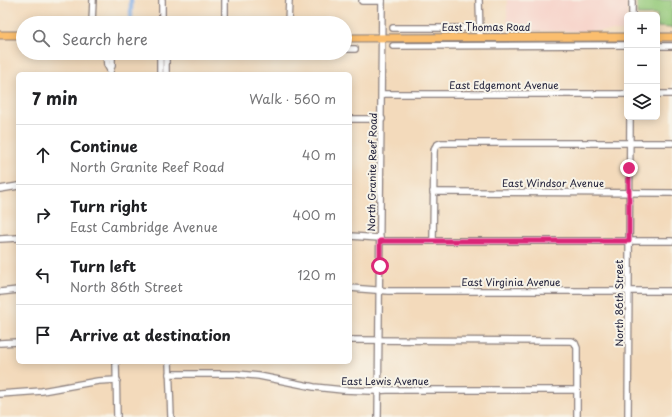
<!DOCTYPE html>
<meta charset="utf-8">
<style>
body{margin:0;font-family:"Playpen Sans",sans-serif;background:#f2f2f2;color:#202124}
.controls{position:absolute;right:12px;top:12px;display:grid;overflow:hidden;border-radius:6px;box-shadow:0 2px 10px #0003}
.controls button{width:36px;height:36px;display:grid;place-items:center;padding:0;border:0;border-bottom:1px solid #e0e0e0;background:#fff;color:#202124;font:20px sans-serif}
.stop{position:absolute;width:12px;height:12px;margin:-9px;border:3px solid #db2777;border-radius:50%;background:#fff}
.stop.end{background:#db2777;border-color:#fff;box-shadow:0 1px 4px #0008}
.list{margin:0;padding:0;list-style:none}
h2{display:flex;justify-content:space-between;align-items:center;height:52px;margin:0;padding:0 16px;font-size:17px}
h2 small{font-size:13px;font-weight:400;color:#757577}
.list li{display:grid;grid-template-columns:26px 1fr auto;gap:12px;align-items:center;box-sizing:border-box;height:60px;padding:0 16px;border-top:1px solid #e0e0e0}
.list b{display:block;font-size:15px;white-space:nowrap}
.list p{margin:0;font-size:13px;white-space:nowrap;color:#757577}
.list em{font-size:13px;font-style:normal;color:#757577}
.icon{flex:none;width:22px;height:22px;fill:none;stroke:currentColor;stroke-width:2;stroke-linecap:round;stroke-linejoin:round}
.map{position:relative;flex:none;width:672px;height:417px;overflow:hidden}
.search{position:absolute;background:#fff;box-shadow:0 2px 10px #0003;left:16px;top:16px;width:336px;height:44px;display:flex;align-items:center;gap:10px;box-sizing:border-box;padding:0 14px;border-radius:22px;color:#757577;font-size:15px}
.panel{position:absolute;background:#fff;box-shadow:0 2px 10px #0003;left:16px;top:72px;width:336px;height:292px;border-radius:6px}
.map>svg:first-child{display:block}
</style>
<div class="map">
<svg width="672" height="417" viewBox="0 0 672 417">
<rect width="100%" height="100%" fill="#f7f3e8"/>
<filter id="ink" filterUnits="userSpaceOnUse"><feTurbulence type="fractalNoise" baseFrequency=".025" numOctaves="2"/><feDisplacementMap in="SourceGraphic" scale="8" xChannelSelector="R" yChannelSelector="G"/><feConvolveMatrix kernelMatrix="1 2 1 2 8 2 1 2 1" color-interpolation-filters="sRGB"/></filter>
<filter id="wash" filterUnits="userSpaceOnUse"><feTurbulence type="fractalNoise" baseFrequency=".012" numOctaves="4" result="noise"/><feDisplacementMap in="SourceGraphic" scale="16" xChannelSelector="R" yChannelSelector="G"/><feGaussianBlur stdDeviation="0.9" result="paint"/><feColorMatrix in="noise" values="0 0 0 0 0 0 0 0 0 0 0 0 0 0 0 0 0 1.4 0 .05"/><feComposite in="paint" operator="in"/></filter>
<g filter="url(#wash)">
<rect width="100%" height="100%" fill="#f3dabb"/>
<!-- built -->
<polygon fill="#f7d1c8" points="507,0 627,0 627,26 626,28 622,31 507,31"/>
<!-- green -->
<polygon fill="#96ca7c" stroke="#5c765c" points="637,0 672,0 672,28 657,27 657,15 637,15"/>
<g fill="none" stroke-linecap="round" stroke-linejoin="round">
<!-- canal -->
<polyline stroke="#7baae5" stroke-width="4.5" points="131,23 131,0"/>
</g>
</g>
<g filter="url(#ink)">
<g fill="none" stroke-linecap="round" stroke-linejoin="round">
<defs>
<g id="minor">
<polyline points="479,0 480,37"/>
<polyline points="362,1 382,1"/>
<polyline points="632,15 632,0"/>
<polyline points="92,23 93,0"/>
<polyline points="162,23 162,0"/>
<polyline points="225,23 225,0"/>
<polyline points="288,23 289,0"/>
<polyline points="393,28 480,28"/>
<polyline points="393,46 627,45"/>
<polyline points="657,46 672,46"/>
<polyline points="345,49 355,49"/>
<polyline points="106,53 107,65 110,70"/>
<polyline points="160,53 160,74"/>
<polyline points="166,53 166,74"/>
<polyline points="110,74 110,70 112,66 112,53"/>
<polyline points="382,94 627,94"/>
<polyline points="657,94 672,94"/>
<polyline points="350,119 382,119"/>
<polyline points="0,189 18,186"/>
<polyline points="433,192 672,193"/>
<polyline points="350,236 380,238"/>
<polyline points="0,239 18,238"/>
<polyline points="380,241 672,241"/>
<path d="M433 241 434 152C434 147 436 144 442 143H672"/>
<polyline points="350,288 388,291 672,291"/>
<polyline points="0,292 18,290"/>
<polyline points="350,340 572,341 575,343 577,348 577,417"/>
<polyline points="0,343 18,342"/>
<polyline points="116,362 117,417"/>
<polyline points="169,362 171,417"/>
<polyline points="169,374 237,374 259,376 314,387 343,390 371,391 387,390 577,390"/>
<polyline points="0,394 42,391 98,381 117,380"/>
<polyline points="378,417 382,0"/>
<polyline points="628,417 630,117"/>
</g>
<g id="major">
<polyline points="0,35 23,35"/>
<polyline points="657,37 672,37"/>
<polyline points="345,38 627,37"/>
</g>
</defs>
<!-- minor casing -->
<use href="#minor" stroke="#8a7e7b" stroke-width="8"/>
<!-- major casing -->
<use href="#major" stroke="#8a7e7b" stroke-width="9"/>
<!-- minor -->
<use href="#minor" stroke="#fff" stroke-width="5.5"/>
<!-- major -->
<use href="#major" stroke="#fbbe6e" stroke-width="7"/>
</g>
</g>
<g fill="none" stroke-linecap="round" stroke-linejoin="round" filter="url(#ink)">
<!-- route -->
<polyline stroke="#db2777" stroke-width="5" points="380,266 380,241 629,241 629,168"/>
</g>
<g text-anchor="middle" stroke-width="4" stroke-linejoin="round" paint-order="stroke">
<!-- street labels -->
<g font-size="10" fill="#22223b" stroke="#f7f3e8">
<text x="486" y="31">East Thomas Road</text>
<text x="504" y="89">East Edgemont Avenue</text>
<text transform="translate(372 172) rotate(-89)" y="4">North Granite Reef Road</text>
<text x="553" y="187">East Windsor Avenue</text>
<text x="511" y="286">East Virginia Avenue</text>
<text transform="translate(619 303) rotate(-90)" y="4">North 86th Street</text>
<text x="385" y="385">East Lewis Avenue</text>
</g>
</g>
</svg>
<div class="controls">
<button>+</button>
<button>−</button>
<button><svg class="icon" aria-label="layers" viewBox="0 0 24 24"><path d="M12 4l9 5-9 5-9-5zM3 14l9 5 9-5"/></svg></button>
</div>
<div class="stop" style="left:380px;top:266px"></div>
<div class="stop end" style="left:629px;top:168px"></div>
<div class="search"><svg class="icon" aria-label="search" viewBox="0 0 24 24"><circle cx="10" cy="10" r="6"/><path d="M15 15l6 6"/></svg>Search here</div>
<section class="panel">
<h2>7 min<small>Walk · 560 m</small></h2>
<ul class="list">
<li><svg class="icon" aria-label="ahead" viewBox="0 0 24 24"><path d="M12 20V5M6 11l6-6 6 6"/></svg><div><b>Continue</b><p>North Granite Reef Road</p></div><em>40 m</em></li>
<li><svg class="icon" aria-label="right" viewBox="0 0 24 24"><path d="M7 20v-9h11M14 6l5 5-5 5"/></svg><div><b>Turn right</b><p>East Cambridge Avenue</p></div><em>400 m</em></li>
<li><svg class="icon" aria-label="left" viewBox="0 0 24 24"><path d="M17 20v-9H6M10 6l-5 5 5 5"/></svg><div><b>Turn left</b><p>North 86th Street</p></div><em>120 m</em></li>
<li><svg class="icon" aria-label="arrive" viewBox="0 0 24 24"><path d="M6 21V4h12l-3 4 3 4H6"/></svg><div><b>Arrive at destination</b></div></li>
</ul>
</section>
</div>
